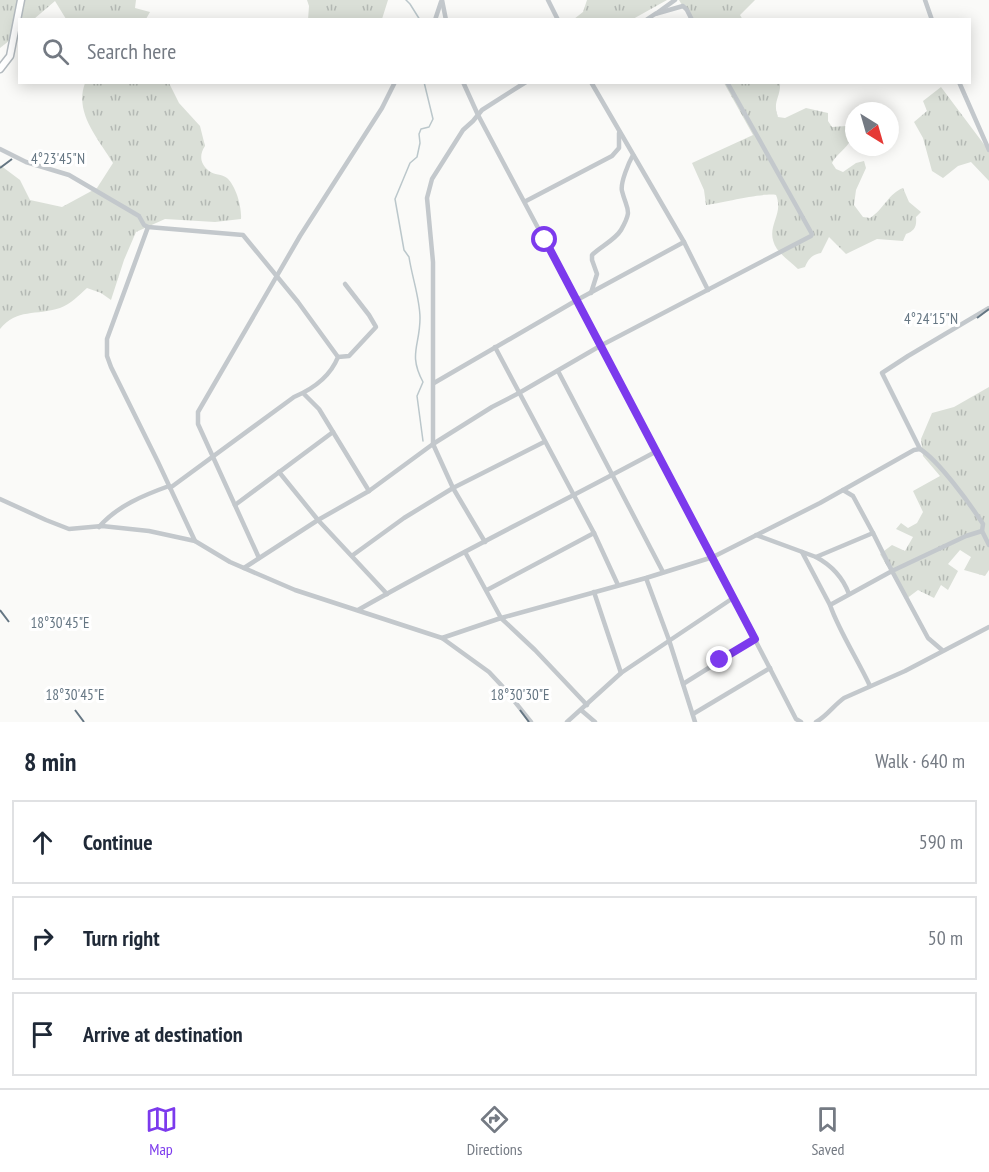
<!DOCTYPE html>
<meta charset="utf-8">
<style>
body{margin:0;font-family:"PT Sans Narrow",sans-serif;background:#f6f6f7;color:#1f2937}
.compass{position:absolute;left:845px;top:102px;width:54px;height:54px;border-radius:50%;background:#fff;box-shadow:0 3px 15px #0003;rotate:143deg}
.stop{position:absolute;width:18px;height:18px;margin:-14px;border:4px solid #7c3aed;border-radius:50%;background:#fff}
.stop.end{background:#7c3aed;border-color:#fff;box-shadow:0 2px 6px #0008}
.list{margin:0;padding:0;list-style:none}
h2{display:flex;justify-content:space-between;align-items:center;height:78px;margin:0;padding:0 24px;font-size:26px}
h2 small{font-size:20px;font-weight:400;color:#747a83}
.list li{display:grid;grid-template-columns:39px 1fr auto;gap:18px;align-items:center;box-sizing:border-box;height:84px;margin:0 12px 12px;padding:0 12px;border:2px solid #e0e1e3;border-radius:0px}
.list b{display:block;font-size:22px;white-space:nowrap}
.list em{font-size:20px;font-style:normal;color:#747a83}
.icon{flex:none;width:33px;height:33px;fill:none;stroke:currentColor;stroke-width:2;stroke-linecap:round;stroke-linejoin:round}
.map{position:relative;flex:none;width:989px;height:722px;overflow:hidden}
.search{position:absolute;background:#fff;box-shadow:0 3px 15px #0003;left:18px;right:18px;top:18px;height:66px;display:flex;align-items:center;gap:15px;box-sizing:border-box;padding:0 21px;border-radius:0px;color:#747a83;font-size:22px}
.sheet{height:366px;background:#fff}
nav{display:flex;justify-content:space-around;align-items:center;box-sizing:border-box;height:84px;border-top:2px solid #e0e1e3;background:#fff;font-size:16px;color:#747a83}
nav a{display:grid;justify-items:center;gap:3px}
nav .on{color:#7c3aed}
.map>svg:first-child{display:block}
</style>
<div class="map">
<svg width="989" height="722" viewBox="0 0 989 722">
<defs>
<pattern id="grass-tufts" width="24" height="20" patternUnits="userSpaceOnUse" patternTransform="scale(1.5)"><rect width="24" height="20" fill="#dadfd7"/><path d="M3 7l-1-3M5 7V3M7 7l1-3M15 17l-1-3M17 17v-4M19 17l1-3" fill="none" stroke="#b4b9b4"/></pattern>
</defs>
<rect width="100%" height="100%" fill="#fafaf8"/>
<!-- grass -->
<g fill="url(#grass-tufts)">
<polygon points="0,0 136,0 135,8 150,12 146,19 66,19 55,1 34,19 20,20 19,33 0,48"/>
<polygon points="307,0 388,0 382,19 308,20 309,6"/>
<polygon points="587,0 667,0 633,19 574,19 583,12"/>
<polygon points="679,0 755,0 740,15 743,20 690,19"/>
<path d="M85 83H169L179 103 200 126 205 146C199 155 200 164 209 171 214 175 222 174 227 178 236 186 242 207 241 219L215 222 165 219 136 232 124 260 111 300 101 293 87 288C78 296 71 304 60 308 36 316 17 308 0 329V165L20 180 30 200 62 207 97 188 113 163C98 138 74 113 85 83Z"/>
<path d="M724 83H780C781 97 772 101 778 117L785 118 806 108 828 113V121L832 127 846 126 851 139C847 149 837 153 832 163L836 169 843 172 856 163 864 161 866 168 856 190 854 205 863 217 870 218C883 210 889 193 903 188L909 202 921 212 916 217C917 227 914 231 906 234L903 241 877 239 846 254 829 237 821 253C812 255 809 258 805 267L798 269C792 263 782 256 777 249 763 227 785 216 776 195 766 192 720 203 706 205L704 190 692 163 753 135Z"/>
<polygon points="941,87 989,151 989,181 971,162 958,166 943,178 932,171 923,138 914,122 927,111 923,101"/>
<polygon points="989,387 989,570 985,576 964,570 971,557 960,550 948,564 958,571 948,590 941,585 934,598 918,590 906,599 880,554 892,545 905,551 913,537 896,529 901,523 908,528 917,523 923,512 913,491 940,476 923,456 921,439 932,413 954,407"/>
</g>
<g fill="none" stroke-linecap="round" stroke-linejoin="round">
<!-- stream -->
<g stroke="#bbc7cb" stroke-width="1.5">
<polyline points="406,0 410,4 420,20"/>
<path d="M423 441 417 396 423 382C408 354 420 346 420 318 420 299 412 277 409 257L404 250 395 199 410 163 417 157 420 143 419 134 421 129 429 127 433 119 424 82"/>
</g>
<defs>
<polyline id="secondary" points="0,69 10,56 21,0"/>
</defs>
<!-- secondary casing -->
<use href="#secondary" stroke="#b3babf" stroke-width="9"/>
<!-- street -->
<g stroke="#c3c8cc" stroke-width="4.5">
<polyline points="442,0 446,20"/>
<polyline points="548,0 558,20"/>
<polyline points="925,0 932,20"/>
<polyline points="657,13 675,0"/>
<polyline points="435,20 441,2"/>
<polyline points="646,20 655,14 683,6 687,10 692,20"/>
<polyline points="463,82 478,115 688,510 796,719 801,722"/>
<polyline points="591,82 684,242 708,290"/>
<polyline points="959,82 989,150"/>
<path d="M0 149 26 162 69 175 139 216 144 225 148 227 243 235 298 302 338 357C330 377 313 389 294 397L170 488"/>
<polyline points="526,201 612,156 619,148 619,133"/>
<polyline points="148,227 107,339 107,356 111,367 158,462 195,541 230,562 295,590 442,638 489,672 503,687 531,722"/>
<path d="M591 293 597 274 592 260V255C600 247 615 240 621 230 633 209 627 211 622 191 620 183 629 162 633 155"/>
<path d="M989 308 908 356 882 373 920 449C939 461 970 504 983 524L982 531 989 545"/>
<polyline points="495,347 594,533 618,585"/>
<polyline points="338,357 349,356 376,327 369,315 345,284"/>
<polyline points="558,371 663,572"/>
<polyline points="434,383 577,300 684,242"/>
<polyline points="304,394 319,409 369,491"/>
<polyline points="279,472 318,520 387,594"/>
<polyline points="0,499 46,520 69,529 102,526 149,531 195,541"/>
<polyline points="235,505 333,432"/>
<path d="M99 527C117 506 144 495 169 486"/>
<polyline points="756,535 816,557 873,533 853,496 843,490"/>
<polyline points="485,542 453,488 433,444 433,262 427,198 432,179 463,130 473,121 482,110 526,82"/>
<polyline points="465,552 501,618 535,650 587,705"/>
<polyline points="802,552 830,605"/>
<polyline points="353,555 404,518 453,488 544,442"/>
<path d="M816 557C831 565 843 578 849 594"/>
<polyline points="259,558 198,424 198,412 300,236 382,108 395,82"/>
<polyline points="244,568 318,520 369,491 433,444 492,407 519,393 600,346 811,236 812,234 727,82"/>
<polyline points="646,578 669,640 695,722"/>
<polyline points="487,590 594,533"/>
<polyline points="594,592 621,673"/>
<path d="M358 610C456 554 557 505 657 451"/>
<polyline points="442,638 501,618 646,578 713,557 820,503 914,450 920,449"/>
<polyline points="942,650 928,638 892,571 966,536 982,531"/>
<polyline points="683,684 755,639"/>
<path d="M870 686C858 660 839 631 830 605L892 571 873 533"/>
<polyline points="581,710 595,722"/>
<polyline points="693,714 770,668"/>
<polyline points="567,722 621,673 733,598"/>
<path d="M816 722C827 716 833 706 844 698L905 671 989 627"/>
</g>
<!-- secondary -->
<use href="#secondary" stroke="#fff" stroke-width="6"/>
</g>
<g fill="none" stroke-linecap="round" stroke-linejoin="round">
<!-- route -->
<polyline stroke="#7c3aed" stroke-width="8" points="545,240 755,639 720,660"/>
</g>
<!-- ticks -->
<path fill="none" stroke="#657683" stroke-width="2" d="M0 168 12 159M977 318 989 309M0 610 9 622M75 710 84 722M520 710 529 722"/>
<g font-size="15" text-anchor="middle" fill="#657683" stroke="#fff" stroke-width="6" stroke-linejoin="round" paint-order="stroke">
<text x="58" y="164">4°23'45"N</text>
<text x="931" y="324">4°24'15"N</text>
<text x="60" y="628">18°30'45"E</text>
<text x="75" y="700">18°30'45"E</text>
<text x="520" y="700">18°30'30"E</text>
</g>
</svg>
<svg class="compass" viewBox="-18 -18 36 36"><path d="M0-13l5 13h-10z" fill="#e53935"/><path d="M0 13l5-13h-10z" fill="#747a83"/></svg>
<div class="stop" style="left:545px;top:240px"></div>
<div class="stop end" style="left:720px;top:660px"></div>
<div class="search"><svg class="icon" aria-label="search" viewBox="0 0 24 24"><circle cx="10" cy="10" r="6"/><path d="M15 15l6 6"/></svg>Search here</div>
</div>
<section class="sheet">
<h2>8 min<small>Walk · 640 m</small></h2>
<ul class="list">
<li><svg class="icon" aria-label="ahead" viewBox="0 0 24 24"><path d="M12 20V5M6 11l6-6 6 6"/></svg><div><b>Continue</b></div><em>590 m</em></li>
<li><svg class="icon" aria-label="right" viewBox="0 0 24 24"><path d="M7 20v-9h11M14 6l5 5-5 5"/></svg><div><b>Turn right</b></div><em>50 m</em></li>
<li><svg class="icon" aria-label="arrive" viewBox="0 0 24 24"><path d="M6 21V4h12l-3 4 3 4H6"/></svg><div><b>Arrive at destination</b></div></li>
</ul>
</section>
<nav>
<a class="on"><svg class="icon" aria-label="map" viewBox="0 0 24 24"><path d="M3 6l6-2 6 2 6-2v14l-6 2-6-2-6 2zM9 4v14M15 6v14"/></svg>Map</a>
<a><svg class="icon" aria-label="directions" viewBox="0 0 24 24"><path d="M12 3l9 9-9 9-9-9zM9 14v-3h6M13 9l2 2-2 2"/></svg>Directions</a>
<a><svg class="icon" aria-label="saved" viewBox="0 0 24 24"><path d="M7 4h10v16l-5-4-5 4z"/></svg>Saved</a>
</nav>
